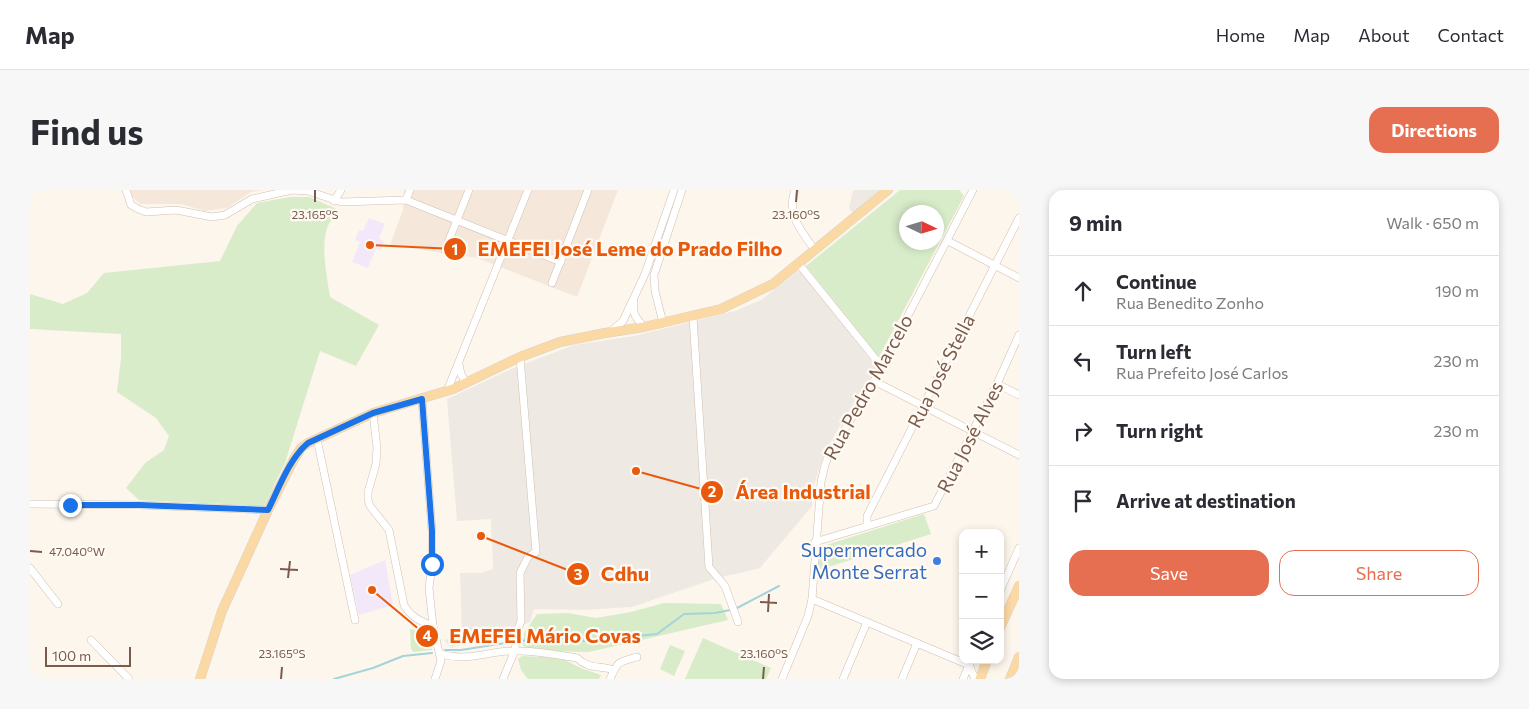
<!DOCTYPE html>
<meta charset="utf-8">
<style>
body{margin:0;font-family:Commissioner,sans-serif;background:#f7f7f7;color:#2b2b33}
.controls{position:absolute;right:15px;bottom:15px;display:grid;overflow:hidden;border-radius:10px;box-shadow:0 2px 8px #0003}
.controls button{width:45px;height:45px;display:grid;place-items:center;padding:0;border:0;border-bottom:1px solid #e1e1e2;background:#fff;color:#2b2b33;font:25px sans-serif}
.compass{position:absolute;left:869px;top:15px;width:45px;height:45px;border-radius:50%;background:#fff;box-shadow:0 2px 8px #0003;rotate:94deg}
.scale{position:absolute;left:15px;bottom:12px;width:86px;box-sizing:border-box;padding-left:5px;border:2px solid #7a5c4d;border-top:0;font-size:14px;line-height:18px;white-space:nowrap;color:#7a5c4d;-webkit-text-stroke:4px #fffaf3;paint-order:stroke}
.stop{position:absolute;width:15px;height:15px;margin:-11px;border:4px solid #1a73e8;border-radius:50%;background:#fff}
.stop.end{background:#1a73e8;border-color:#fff;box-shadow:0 1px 5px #0008}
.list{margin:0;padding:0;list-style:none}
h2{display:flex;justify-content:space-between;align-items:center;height:65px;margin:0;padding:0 20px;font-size:21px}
h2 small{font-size:16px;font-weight:400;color:#7c7c81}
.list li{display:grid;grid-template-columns:32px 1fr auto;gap:15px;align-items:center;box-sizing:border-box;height:70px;padding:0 20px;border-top:1px solid #e1e1e2}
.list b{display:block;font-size:19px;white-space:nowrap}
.list p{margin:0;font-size:16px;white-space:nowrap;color:#7c7c81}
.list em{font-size:16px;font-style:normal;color:#7c7c81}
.actions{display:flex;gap:10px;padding:15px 20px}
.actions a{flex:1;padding:11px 0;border:1px solid #e76f51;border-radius:15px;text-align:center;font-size:18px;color:#e76f51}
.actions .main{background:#e76f51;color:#fff}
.icon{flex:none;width:28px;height:28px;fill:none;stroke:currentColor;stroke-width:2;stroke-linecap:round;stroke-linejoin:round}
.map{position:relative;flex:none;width:989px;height:489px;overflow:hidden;border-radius:15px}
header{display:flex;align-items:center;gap:30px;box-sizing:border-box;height:70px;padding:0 25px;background:#fff;border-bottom:1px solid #e1e1e2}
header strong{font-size:24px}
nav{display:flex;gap:28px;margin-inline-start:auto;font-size:18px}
.intro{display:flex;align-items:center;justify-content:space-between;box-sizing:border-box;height:120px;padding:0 30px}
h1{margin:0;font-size:35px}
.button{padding:12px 22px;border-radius:15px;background:#e76f51;color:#fff;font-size:18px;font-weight:700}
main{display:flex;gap:30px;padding:0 30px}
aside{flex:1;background:#fff;border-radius:15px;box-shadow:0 2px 8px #0003}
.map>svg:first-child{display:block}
</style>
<header>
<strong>Map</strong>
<nav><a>Home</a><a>Map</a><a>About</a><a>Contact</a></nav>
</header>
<div class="intro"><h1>Find us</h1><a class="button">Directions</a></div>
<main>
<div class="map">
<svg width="989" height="489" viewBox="0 0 989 489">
<rect width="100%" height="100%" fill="#fdf6ec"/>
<!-- residential -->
<g fill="#f5e8da">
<polygon points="95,0 233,0 221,2 197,18 175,21 151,14 110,14"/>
<polygon points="374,0 588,0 547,107 447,68 360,55 373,20"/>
</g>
<!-- industrial -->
<g fill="#efe9e4">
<polygon points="823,0 850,0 823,23 819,18"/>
<polygon points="769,80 847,178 815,227 794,264 783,298 782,316 730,378 684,389 602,417 553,420 504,419 500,432 471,444 421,458 414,450 432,445 430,383 451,383 463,379 461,329 427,331 417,209 481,179 544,155 604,146 705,121 731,110"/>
</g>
<!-- education -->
<g fill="#f3e8fa">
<polygon points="339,28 355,34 349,48 354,52 351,60 346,59 338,78 322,72 330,52 325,50 329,40 333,41"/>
<polygon points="355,370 363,415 329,425 320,385"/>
</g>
<!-- green -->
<g fill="#d8ecc9" fill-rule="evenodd">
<path d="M870 0H929L934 6 849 167 776 76ZM876 22H906V52H876Z"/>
<path d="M260 7H279L309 20C306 25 300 30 298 36 290 53 297 88 300 107L349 135 326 176 290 161 255 273 234 316 109 310 96 298 115 273 134 260 139 246 126 228 87 202 91 168V144L0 139V104L33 114 57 103 74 83 190 71 207 36 227 13Z"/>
<polygon points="894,324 901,344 786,381 788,361 793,356"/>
<polygon points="634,413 691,414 698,430 559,462 507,461 493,456 494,443 507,424 538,423 566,428 601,422"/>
<polygon points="380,439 399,443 402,460 383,462 381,458"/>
<polygon points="673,448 741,478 736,489 655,489"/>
<polygon points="640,455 655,461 644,486 630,479"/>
<polygon points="492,466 531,468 551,478 571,485 569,489 498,489 491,480 488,469"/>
</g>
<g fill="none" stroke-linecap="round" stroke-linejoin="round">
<!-- stream -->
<g stroke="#a5d3da" stroke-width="2">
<polyline points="707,418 749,396"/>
<polyline points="487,451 539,448 554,451 627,444 654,424 685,423 700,420"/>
<polyline points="415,460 431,460 482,452"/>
<polyline points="304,489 343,478 373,466 402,463"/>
</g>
<defs>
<g id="minor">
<polyline points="96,0 101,15 108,19 116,22 146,20 182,27 195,25 222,9 262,0 278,1 311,12 376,10 531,72"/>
<path d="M765 0C756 24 771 41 785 60"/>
<polyline points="376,10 380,0"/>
<polyline points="304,11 311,0"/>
<polyline points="918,51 989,88"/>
<polyline points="415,60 439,0"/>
<polyline points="768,73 852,177"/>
<polyline points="522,93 558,0"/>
<path d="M604 112C602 124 606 128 614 137"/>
<polyline points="663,127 679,377 695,396 708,432"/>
<polyline points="633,133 625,101 624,85 652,0"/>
<polyline points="580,142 593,131 615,84 644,0"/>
<polyline points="429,174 431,184 436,193"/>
<polyline points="844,191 989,265"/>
<polyline points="967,194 989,205"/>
<polyline points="417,201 498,0"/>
<polyline points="392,209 402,341 402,374 399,398 403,436 411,471 405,489"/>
<path d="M343 223 347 258 346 274 338 302V310L340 316 359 340 374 415C381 427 390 431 403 436"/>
<polyline points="287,249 325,430"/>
<polyline points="0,314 109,315 238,320"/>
<polyline points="837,336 837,326 989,28"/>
<polyline points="785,352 904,316 967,194 989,145"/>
<polyline points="0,378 28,414"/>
<polyline points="970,401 989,358"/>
<polyline points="782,409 939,475"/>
<polyline points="61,450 99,489"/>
<path d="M410 464C441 472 456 461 484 461 505 460 527 465 547 468 560 480 569 475 584 480"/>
<polyline points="939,475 945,489"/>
<polyline points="473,489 485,460 486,444 491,431 490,383 498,367 506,362 490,167"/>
<path d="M580 489C588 471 588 472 607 467"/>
<polyline points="752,489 778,426 782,409 791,292 795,275 798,267 844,191 943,0"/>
<polyline points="813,489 837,432"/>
<polyline points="872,489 887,453"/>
<polyline points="933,489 941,470"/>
</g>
<g id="major">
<polyline points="970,438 989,396"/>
<polyline points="170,489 192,421 238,320 264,269 271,258 278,253 343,223 423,199 490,167 530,152 575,143 614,137 691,119 743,94 858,0"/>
<polyline points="950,489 957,470"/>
<polyline points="980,489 989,467"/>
</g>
</defs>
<!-- minor casing -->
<use href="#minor" stroke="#d1beb0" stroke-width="8"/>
<!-- major casing -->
<use href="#major" stroke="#dad1cd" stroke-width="10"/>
<!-- minor -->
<use href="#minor" stroke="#fff" stroke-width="7"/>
<!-- major -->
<use href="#major" stroke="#fbd9a5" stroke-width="9"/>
</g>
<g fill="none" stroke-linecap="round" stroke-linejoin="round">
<!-- route -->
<path stroke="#1a73e8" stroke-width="6" d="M40 315H109L238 320C249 298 259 269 278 253L343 223 392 209 402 341V374"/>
</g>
<!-- ticks -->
<path fill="none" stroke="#7a5c4d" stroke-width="2" d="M285 12V0M766 12 767 0M0 361 12 362M250 379 268 380M258 388 260 371M730 412 747 413M738 422 739 404M251 489 252 477M733 489 734 477"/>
<!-- markers -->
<circle fill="#3f7fe0" stroke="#fffaf3" stroke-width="2" cx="907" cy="371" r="5"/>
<g text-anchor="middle" stroke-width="4.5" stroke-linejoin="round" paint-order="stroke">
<!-- street labels -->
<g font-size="19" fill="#7a5c4d" stroke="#fffaf3">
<text transform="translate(911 181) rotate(-63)" y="7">Rua José Stella</text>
<text transform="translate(838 197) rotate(-61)" y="7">Rua Pedro Marcelo</text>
<text transform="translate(940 247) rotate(-63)" y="7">Rua José Alves</text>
</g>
<!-- shop labels -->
<g font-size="19" fill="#366cbe" stroke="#fffaf3" text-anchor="end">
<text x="897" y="367">Supermercado<tspan x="897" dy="22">Monte Serrat</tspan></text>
</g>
</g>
<g font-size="12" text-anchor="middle" fill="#7a5c4d" stroke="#fffaf3" stroke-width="4.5" stroke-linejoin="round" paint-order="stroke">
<text x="285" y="29">23.165°S</text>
<text x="766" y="29">23.160°S</text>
<text x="47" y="366">47.040°W</text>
<text x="252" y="468">23.165°S</text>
<text x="734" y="468">23.160°S</text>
</g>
<!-- callouts -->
<path fill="none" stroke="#e8590c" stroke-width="2" d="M340 55L425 59M606 281L682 302M451 346L548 384M342 400L397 446"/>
<g fill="#e8590c" stroke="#fffaf3" stroke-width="2">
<circle cx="340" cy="55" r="5"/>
<circle cx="606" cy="281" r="5"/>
<circle cx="451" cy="346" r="5"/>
<circle cx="342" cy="400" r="5"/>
<circle cx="425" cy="59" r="12"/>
<circle cx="682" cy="302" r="12"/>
<circle cx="548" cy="384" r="12"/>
<circle cx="397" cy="446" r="12"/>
</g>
<g font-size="15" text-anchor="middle" font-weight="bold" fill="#fff">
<text x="425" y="65">1</text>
<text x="682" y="307">2</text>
<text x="548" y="390">3</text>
<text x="397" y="451">4</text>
</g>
<g font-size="20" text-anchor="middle" font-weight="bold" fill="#e8590c" stroke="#fffaf3" stroke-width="4.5" stroke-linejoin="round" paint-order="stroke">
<text x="600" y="66">EMEFEI José Leme do Prado Filho</text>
<text x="773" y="309">Área Industrial</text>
<text x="595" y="391">Cdhu</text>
<text x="515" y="453">EMEFEI Mário Covas</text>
</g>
</svg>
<div class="controls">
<button>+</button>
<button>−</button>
<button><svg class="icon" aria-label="layers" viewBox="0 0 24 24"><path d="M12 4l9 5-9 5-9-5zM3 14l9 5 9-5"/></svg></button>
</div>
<svg class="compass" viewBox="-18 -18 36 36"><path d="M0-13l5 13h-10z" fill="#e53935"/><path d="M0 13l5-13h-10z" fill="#7c7c81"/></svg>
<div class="scale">100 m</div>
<div class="stop" style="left:402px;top:374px"></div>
<div class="stop end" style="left:40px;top:315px"></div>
</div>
<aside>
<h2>9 min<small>Walk · 650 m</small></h2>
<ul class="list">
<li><svg class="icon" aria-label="ahead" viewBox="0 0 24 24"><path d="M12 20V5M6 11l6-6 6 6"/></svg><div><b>Continue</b><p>Rua Benedito Zonho</p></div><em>190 m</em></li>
<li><svg class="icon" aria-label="left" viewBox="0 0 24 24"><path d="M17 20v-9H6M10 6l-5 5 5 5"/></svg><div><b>Turn left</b><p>Rua Prefeito José Carlos</p></div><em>230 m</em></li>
<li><svg class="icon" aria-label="right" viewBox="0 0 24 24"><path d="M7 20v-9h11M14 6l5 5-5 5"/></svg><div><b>Turn right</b></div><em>230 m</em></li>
<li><svg class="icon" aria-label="arrive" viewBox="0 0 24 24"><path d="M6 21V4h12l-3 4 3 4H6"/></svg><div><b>Arrive at destination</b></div></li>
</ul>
<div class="actions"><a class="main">Save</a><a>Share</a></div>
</aside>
</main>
